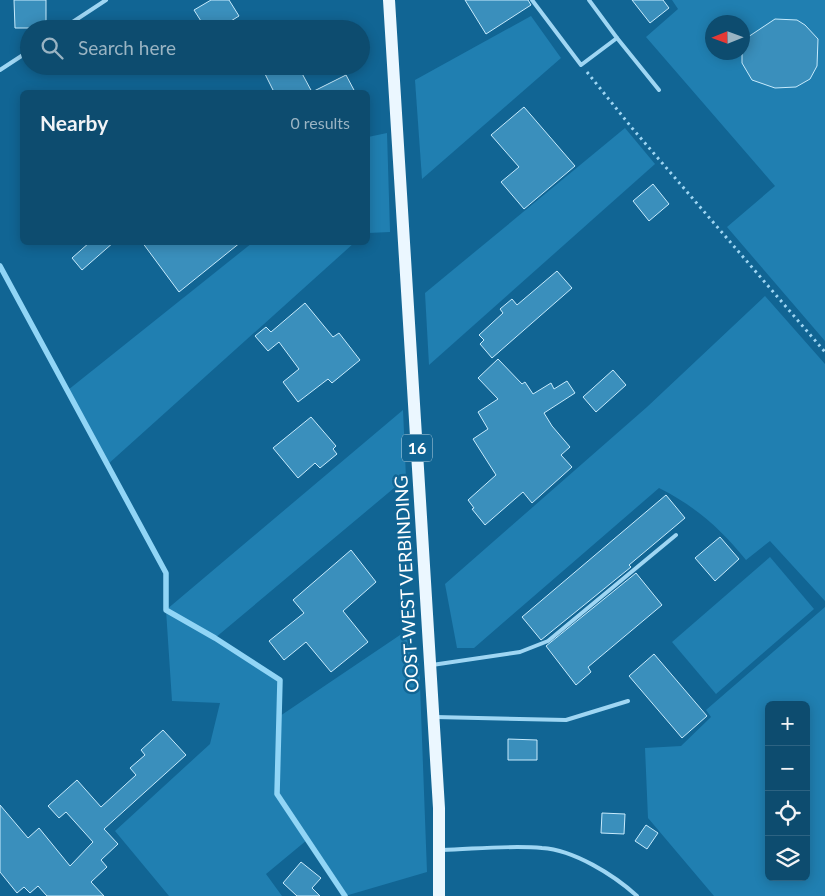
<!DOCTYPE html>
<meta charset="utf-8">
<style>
body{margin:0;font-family:Lato,sans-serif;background:#1b5677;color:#f1f3f6}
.controls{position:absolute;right:15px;bottom:15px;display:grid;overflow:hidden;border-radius:8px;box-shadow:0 2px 12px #0003}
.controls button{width:45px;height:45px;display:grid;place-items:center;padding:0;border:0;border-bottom:1px solid #2d6382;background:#0d4c6f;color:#f1f3f6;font:25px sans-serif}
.compass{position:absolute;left:705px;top:15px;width:45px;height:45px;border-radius:50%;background:#0d4c6f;box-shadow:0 2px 12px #0003;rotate:269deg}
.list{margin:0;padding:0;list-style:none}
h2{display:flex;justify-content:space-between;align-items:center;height:65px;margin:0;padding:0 20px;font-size:21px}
h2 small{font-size:16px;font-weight:400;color:#9ab4c3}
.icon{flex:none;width:28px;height:28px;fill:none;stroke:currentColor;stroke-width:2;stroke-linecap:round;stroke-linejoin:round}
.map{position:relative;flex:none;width:825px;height:896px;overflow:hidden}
.search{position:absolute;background:#0d4c6f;box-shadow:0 2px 12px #0003;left:20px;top:20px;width:350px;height:55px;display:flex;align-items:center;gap:12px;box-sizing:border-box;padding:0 18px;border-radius:28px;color:#9ab4c3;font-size:19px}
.panel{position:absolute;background:#0d4c6f;box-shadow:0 2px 12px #0003;left:20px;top:90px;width:350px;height:155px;border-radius:8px}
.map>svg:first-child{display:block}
</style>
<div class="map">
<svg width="825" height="896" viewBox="0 0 825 896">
<rect width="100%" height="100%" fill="#116594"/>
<!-- green -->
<g fill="#207fb1" fill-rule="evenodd">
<path d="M672 0H825V341L727 227 775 186 646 37 678 9ZM712 22H742V52H712Z"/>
<polygon points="531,16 561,58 422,179 415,80"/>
<polygon points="625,128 655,164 429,365 425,293"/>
<polygon points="387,133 390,232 368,233 368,137"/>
<polygon points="252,243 354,243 107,465 68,390"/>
<path d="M765 296 825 364V601L770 541 746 560C721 529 695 506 659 488L474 648H457L445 584 647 407Z"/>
<polygon points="403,410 406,478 215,638 280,680 280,716 403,633 419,659 427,872 345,896 307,840 266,874 282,896 169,896 115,831 210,744 220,703 172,701 166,610"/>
<polygon points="770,557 814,609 716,694 672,642"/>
<path d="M825 607V896H714L648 818 645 748 681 746 711 717 706 710ZM769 705H806V877H769Z"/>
</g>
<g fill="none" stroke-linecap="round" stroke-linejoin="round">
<!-- stream -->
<polyline stroke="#91d5f6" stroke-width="5.5" points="0,266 166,573 166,610 215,638 280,680 277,794 345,896"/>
</g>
<!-- building -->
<g fill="#3a8fbc" stroke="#c7ebfd">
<polygon points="14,0 46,0 46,28 15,28"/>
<polygon points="211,0 229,0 239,16 218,29 206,29 194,10"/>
<polygon points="465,0 528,0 531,5 486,34"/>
<polygon points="632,0 663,0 669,8 650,23"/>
<polygon points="775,19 797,20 805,25 818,39 817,66 810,79 796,87 775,88 752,80 742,63 742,41"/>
<polygon points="261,66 298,66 312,92 346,75 355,92 274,92"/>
<polygon points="524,107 575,166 524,209 501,182 519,167 491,135"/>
<polygon points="653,184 669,204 649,221 633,201"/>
<polygon points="90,242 114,242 82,270 72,258"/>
<polygon points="142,242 241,242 179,292"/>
<polygon points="557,271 572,288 492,358 480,344 484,340 479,335 503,313 500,309 512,299 517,305"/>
<polygon points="305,303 333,337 339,333 360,360 332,383 328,379 298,402 283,382 299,369 279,342 268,351 255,336 266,327 271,332"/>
<polygon points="498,359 522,384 525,382 533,394 551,383 554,389 567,381 575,393 544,413 552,426 570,447 561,455 572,467 532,503 523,492 485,525 472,509 474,508 468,500 496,475 473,439 488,429 478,412 498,399 478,378"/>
<polygon points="613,370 626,385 596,412 583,397"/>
<polygon points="311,417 336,446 333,449 337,454 320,468 315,463 298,478 273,448"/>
<polygon points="666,495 685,518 629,565 631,567 541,640 522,617"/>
<polygon points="720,537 739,559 715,581 695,558"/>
<polygon points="351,550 376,582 343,611 368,642 331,672 306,642 284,660 269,641 304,613 293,600"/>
<polygon points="636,573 662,605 588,667 591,672 576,685 546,646"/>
<polygon points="654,654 707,716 682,738 629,676"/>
<polygon points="163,730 186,755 104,829 118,844 101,860 107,867 91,882 104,896 47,896 38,886 30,893 24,887 17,893 0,872 0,805 28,838 39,828 70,866 93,842 66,812 59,818 48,806 77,780 101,807 136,775 130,768 145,755 141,750"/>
<polygon points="508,739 537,740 537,760 508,760"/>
<polygon points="602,813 625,814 624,834 601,833"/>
<polygon points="646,825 658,833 647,849 635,841"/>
<polygon points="301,862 321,878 312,888 320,896 297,896 283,883"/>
</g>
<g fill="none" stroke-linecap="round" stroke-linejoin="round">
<!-- path -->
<polyline stroke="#9fd6f3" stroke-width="3" stroke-dasharray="2.5 4" stroke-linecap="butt" points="587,72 632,128 825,352"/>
<!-- service -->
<g stroke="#9fd6f3" stroke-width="4">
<polyline points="532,0 581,65 617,38 659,90"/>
<polyline points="589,0 617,38"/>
<polyline points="62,29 106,0"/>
<polyline points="0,70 29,51"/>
<polyline points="432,665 520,652 548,641 676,535"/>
<polyline points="435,717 566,720 628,701"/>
<path d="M442 850C475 849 510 845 542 848 574 850 614 875 637 896"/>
</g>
<!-- primary -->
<polyline stroke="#ebf7ff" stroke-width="12" points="389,0 439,808 439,896"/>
</g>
<g text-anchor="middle" stroke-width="5" stroke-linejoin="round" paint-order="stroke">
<!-- shield labels -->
<rect fill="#116594" stroke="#b8d1df" stroke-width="1" x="402" y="434.5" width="30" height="27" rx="4"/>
<g font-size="16" font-weight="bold" fill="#fff">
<text x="417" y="454">16</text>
</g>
<!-- street labels -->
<g font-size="18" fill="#fff" stroke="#116594">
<text transform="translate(407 584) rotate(-93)" y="6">OOST-WEST VERBINDING</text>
</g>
</g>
</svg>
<div class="controls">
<button>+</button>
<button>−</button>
<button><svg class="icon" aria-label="locate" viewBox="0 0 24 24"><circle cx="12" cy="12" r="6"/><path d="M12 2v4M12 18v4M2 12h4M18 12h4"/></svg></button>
<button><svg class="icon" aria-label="layers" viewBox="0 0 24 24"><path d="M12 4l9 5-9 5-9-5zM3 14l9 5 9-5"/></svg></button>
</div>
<svg class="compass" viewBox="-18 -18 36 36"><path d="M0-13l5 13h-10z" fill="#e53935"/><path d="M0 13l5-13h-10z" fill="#9ab4c3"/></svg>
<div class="search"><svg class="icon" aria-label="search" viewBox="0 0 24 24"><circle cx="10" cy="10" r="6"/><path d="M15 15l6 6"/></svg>Search here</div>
<section class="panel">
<h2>Nearby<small>0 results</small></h2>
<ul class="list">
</ul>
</section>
</div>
